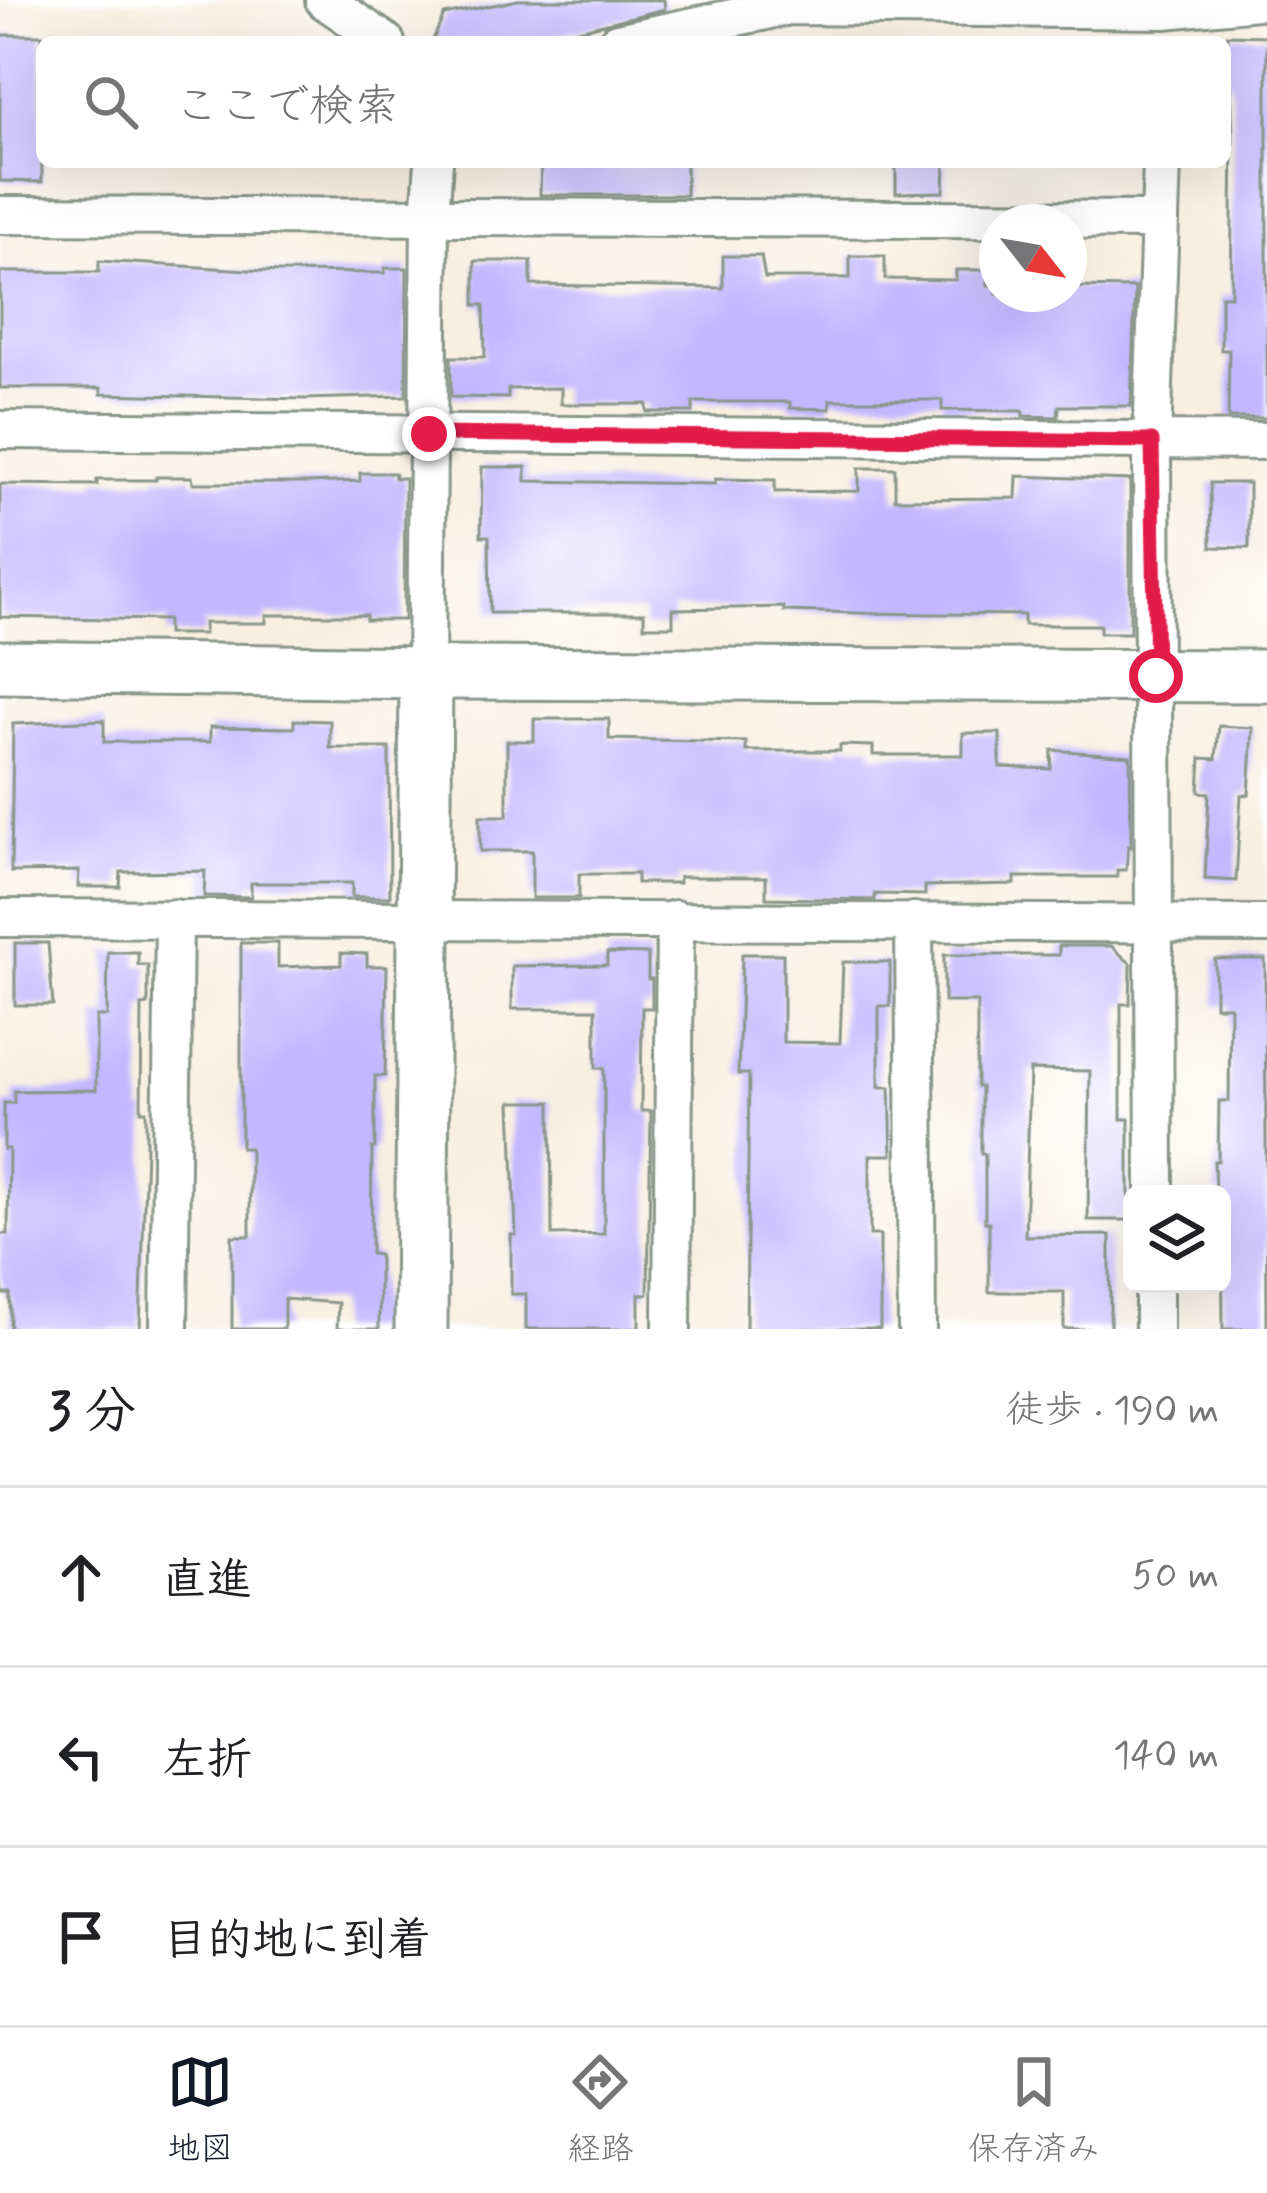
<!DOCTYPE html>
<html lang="ja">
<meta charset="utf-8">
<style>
body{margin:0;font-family:Mynerve,"Klee One",sans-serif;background:#f2f2f2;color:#202124}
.controls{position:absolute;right:36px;bottom:36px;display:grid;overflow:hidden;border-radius:18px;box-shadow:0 12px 48px #0002}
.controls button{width:108px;height:108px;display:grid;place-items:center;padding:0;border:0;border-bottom:3px solid #e0e0e0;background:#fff;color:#202124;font:60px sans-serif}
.compass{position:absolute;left:979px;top:204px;width:108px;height:108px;border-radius:50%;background:#fff;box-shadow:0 12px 48px #0002;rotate:121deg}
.stop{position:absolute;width:36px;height:36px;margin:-27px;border:9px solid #e11d48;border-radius:50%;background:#fff}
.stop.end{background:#e11d48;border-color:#fff;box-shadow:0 3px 12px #0008}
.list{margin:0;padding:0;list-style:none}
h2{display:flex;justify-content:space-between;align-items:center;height:156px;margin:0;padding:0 48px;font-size:51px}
h2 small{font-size:39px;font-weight:400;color:#757577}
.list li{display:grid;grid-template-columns:78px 1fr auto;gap:36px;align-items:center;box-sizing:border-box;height:180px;padding:0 48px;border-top:3px solid #e0e0e0}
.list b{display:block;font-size:45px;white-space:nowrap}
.list em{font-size:39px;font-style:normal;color:#757577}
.icon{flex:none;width:66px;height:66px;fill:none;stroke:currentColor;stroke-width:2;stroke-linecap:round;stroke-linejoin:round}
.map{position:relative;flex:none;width:1267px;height:1329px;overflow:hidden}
.search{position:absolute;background:#fff;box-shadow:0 12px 48px #0002;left:36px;right:36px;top:36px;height:132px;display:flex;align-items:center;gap:30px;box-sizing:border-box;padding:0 42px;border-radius:18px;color:#757577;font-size:45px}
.sheet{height:696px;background:#fff}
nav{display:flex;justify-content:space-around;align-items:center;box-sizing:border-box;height:168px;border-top:3px solid #e0e0e0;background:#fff;font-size:33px;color:#757577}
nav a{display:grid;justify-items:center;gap:6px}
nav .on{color:#111827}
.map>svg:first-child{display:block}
</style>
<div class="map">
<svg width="1267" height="1329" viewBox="0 0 1267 1329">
<rect width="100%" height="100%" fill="#fff"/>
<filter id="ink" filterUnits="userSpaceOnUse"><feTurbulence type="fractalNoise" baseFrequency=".00833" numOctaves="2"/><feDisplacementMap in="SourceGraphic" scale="24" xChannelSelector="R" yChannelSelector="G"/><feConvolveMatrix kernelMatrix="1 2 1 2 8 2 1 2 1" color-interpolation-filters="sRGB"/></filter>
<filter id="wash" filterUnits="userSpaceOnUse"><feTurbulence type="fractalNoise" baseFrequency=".004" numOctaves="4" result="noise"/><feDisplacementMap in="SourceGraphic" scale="48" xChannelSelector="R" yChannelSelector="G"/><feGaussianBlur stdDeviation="2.7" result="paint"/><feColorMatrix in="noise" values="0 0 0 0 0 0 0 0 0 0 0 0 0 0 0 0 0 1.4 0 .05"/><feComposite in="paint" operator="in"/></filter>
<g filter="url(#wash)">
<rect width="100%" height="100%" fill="#f7f0e0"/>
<g id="blocks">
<!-- building -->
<g fill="#c3b7ff">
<polygon points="518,0 664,0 665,9 529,42 432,42 444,15"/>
<polygon points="0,35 42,35 42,182 0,181"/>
<polygon points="1227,35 1267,36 1267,418 1228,418 1229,350 1221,350 1221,296 1231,296 1233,138 1231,85 1227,85"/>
<polygon points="541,162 686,162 686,195 540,195"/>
<polygon points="896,162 945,162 944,192 896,193"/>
<polygon points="723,256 761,256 765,278 850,278 850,256 885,256 885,279 956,280 956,270 988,270 988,285 997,285 997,294 1069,294 1069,287 1135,288 1131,406 1059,406 1058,417 1023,416 1023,411 942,410 942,400 830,400 830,409 790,408 790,402 693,402 693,412 647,412 647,404 561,404 561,388 508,389 508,398 451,397 451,357 485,357 484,305 475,305 475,261 531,261 531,285 723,288"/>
<polygon points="99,261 280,272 385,273 385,268 407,268 406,396 305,399 101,394 101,388 0,388 0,272 99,272"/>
<polygon points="482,467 526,467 526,481 715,484 715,479 775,480 775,492 859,491 859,468 895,468 895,499 1016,498 1017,476 1130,480 1130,633 1100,633 1100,625 1024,625 1024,615 859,613 784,611 784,607 673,609 673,626 644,626 644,613 490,613 489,536 481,536"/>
<polygon points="360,473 395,473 395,478 405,478 404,620 366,620 366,615 266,615 266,623 204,623 204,634 167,634 167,620 0,617 0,484 97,485 97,480 156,480 156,477 192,477 193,483 308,483 360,481"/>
<polygon points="1210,483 1249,483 1249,548 1211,547"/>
<polygon points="534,719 609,719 609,739 746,742 746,751 840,751 840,745 873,746 873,755 963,755 963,733 1000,733 1000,767 1051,769 1052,750 1130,756 1131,847 1128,846 1126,870 1117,870 1117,877 1015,877 1015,884 925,886 925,895 875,894 875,900 766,898 766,877 679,877 679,883 637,883 637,874 579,874 579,898 532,898 532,851 480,851 480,816 507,816 507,741 534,741"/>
<polygon points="104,720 104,742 210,742 210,727 294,728 294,720 330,721 330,748 389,748 390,897 352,897 352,883 251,883 251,897 204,896 205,871 121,872 120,887 78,887 79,871 11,872 13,724"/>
<polygon points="1219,726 1253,728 1249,795 1241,795 1236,881 1205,879 1209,793 1199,792 1201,758 1216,759"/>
<polygon points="15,943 48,943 53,1005 15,1005"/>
<polygon points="241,943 278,943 278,967 341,965 341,953 367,954 367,966 387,966 385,1076 375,1076 375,1148 372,1148 371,1254 379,1255 379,1329 337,1329 338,1303 284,1299 284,1329 232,1329 232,1236 250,1236 250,1148 241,1148"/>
<polygon points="1059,946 1111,946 1131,964 1130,1004 1121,1004 1121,1119 1129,1119 1129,1220 1088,1220 1090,1071 1030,1070 1025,1236 1110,1235 1110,1329 1064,1329 1064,1292 989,1292 989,1222 985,1222 985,1154 981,1154 981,1087 977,1087 977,1002 944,1002 944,955 1059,955"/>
<polygon points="108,952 138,952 138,965 148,965 148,1005 142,1006 141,1111 146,1111 146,1148 140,1329 10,1329 10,1294 3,1294 0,1265 0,1234 8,1234 9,1149 4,1149 4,1103 14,1103 14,1091 96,1090 96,1016 107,1016"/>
<polygon points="607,953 648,954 648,979 652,979 652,1008 642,1008 641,1111 651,1111 648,1294 639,1294 639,1329 526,1329 526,1294 511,1294 511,1235 516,1235 511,1102 551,1102 552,1235 604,1234 604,1068 596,1068 596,1009 512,1009 512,966 607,965"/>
<polygon points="742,954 783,954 783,1042 840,1043 843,962 890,962 890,1006 879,1006 879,1087 890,1087 892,1155 870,1155 870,1235 880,1235 880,1329 746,1329 749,1074 738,1074"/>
<polygon points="1215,959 1265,959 1267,1329 1223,1329 1222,1194 1215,1194 1214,1161 1218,1161 1219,1101 1229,1101 1230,1006 1215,1006"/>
</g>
</g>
</g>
<g filter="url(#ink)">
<use href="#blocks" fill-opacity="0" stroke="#8b968a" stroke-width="3"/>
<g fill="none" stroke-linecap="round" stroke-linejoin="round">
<defs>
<g id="street">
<polyline points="324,0 386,42"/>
<polyline points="617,42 790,6 1165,10 1267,0"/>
<polyline points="0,215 1160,220"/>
<polyline points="0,430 1267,441"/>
<polyline points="426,673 430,216 434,162"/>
<polyline points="0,918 1267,924"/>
<polyline points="914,921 917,1329"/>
<polyline points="1155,1194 1152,441 1162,162"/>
<polyline points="169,1329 174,918"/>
<polyline points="672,1329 675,919"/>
<polyline points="1154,1329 1154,1284"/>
</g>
<g id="secondary">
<polyline points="0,667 426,673 1267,676"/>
<polyline points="421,1329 426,673"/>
</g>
</defs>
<!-- street casing -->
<use href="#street" stroke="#8b968a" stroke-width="42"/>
<!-- secondary casing -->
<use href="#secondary" stroke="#8b968a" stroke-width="57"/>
<!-- street -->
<use href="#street" stroke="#fff" stroke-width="36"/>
<!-- secondary -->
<use href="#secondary" stroke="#fff" stroke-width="51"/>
</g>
</g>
<g fill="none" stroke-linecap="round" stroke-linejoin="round" filter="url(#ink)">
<!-- route -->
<polyline stroke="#e11d48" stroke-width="15" points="429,434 1152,441 1156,676"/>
</g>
</svg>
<div class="controls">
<button><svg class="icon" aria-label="layers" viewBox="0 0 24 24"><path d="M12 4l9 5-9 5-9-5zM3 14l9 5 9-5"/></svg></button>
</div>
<svg class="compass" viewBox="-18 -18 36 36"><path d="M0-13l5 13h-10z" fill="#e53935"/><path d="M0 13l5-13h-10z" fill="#757577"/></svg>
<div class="stop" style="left:1156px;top:676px"></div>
<div class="stop end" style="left:429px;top:434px"></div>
<div class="search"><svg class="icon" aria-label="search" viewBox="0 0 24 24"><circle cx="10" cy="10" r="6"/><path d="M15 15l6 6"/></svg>ここで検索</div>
</div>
<section class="sheet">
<h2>3 分<small>徒歩 · 190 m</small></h2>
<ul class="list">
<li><svg class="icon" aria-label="ahead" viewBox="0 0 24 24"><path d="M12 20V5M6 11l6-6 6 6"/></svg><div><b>直進</b></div><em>50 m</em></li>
<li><svg class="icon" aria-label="left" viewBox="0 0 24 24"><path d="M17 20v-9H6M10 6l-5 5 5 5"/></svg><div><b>左折</b></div><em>140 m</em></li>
<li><svg class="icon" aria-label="arrive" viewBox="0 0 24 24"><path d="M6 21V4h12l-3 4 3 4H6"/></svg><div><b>目的地に到着</b></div></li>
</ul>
</section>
<nav>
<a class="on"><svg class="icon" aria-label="map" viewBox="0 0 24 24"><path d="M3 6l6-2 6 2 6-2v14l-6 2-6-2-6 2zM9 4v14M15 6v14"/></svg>地図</a>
<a><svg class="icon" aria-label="directions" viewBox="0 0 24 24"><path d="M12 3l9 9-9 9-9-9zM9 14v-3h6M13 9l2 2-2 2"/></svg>経路</a>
<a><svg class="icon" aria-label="saved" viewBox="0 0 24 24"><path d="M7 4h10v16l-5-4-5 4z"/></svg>保存済み</a>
</nav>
